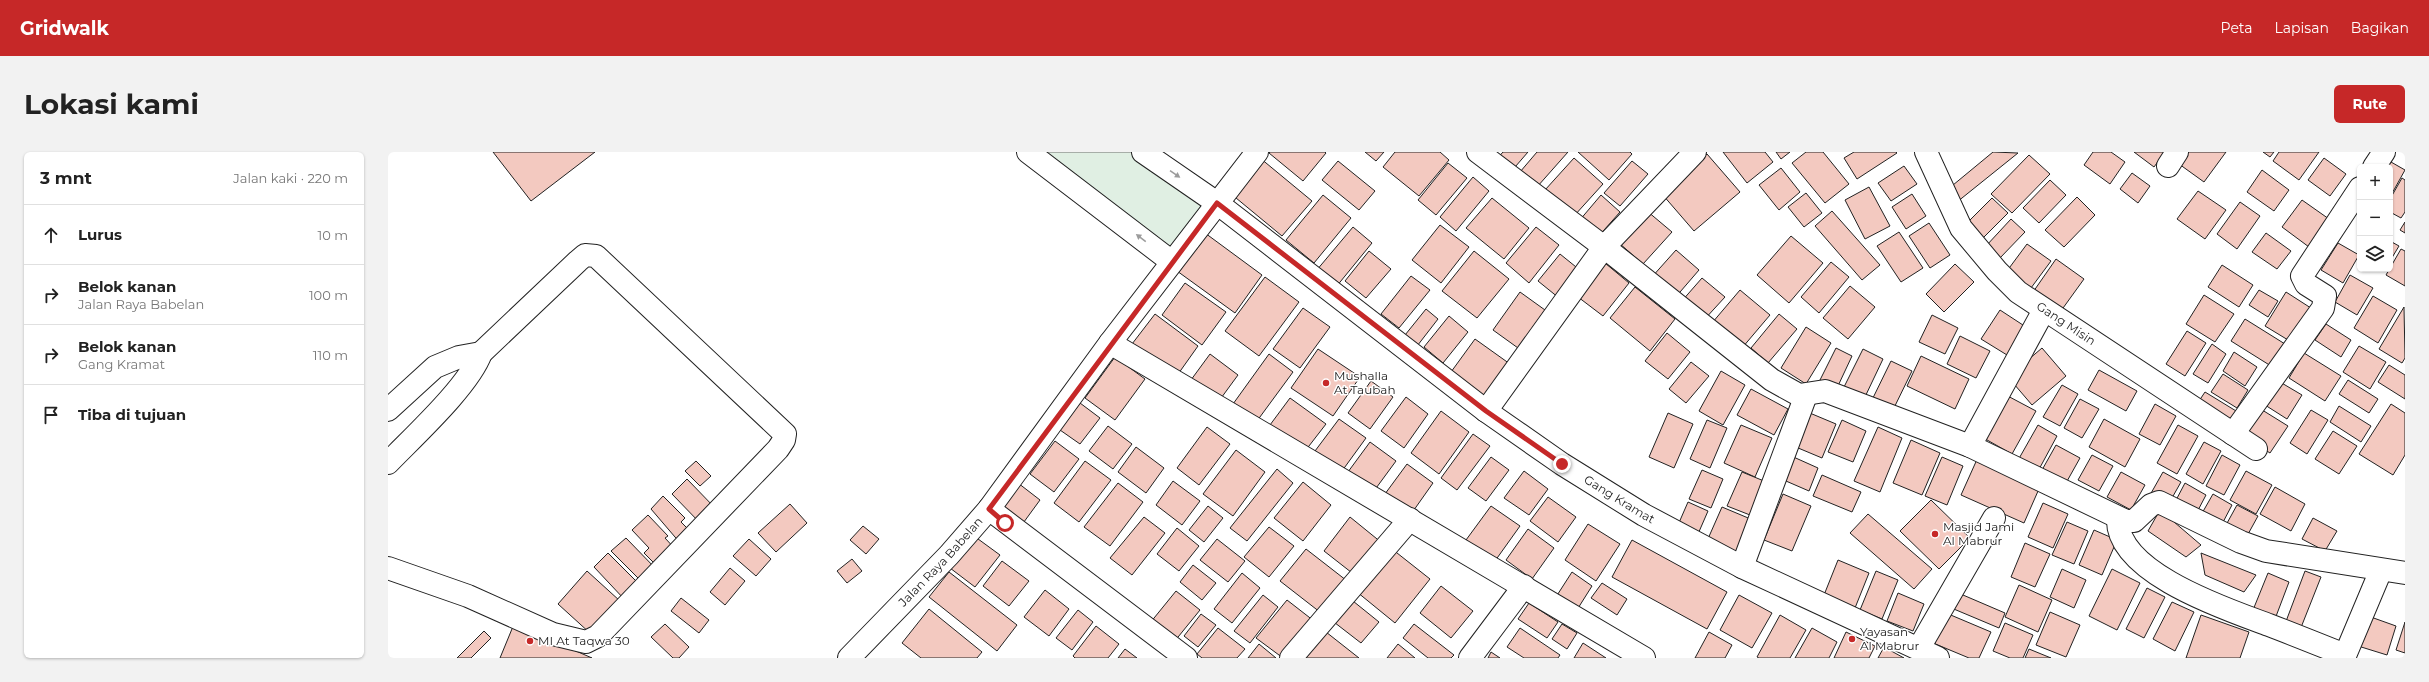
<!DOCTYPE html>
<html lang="id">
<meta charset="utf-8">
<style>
body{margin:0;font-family:Montserrat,sans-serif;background:#f2f2f2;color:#222}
.controls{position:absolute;right:12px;top:12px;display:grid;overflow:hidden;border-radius:6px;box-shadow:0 1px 3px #0004}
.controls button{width:36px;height:36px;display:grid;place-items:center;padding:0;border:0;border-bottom:1px solid #e0e0e0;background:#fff;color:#222;font:20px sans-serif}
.stop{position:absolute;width:12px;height:12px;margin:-9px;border:3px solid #c62828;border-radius:50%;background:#fff}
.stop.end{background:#c62828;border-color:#fff;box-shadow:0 1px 4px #0008}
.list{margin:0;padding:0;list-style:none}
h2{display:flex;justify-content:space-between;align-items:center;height:52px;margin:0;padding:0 16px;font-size:17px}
h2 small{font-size:13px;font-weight:400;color:#767676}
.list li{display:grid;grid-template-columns:26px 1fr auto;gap:12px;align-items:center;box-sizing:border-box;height:60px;padding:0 16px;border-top:1px solid #e0e0e0}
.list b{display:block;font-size:15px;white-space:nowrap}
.list p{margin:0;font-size:13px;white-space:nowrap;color:#767676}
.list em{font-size:13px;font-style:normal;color:#767676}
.icon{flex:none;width:22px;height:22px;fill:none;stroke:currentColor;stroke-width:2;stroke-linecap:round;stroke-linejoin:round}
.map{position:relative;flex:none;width:2017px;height:506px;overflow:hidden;border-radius:6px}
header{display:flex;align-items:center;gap:24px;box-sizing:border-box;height:56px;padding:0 20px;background:#c62828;color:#fff}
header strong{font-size:19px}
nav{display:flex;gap:22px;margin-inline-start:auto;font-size:14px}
.intro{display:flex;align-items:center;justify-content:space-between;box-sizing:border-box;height:96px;padding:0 24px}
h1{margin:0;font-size:28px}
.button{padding:10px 18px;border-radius:6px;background:#c62828;color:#fff;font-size:14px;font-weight:700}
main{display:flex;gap:24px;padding:0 24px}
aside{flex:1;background:#fff;border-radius:6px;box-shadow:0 1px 3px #0004}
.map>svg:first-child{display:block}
</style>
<header>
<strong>Gridwalk</strong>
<nav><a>Peta</a><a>Lapisan</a><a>Bagikan</a></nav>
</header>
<div class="intro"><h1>Lokasi kami</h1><a class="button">Rute</a></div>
<main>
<aside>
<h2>3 mnt<small>Jalan kaki · 220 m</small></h2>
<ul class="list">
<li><svg class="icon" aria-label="ahead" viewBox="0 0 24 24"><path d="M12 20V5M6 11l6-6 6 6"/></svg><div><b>Lurus</b></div><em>10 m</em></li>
<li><svg class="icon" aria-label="right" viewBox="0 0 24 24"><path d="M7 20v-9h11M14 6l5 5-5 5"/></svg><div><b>Belok kanan</b><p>Jalan Raya Babelan</p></div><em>100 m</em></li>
<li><svg class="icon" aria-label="right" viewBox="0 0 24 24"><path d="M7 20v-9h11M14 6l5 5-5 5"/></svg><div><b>Belok kanan</b><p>Gang Kramat</p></div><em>110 m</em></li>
<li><svg class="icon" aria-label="arrive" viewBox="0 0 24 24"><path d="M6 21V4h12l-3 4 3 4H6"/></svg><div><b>Tiba di tujuan</b></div></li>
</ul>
</aside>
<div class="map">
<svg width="2017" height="506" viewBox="0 0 2017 506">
<rect width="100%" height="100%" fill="#fff"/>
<!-- green -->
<polygon fill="#e0efe3" stroke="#6f6f6f" points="640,0 755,0 829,51 784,110"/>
<!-- building -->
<g fill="#f3c9c0" stroke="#222">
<polygon points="105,0 207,0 143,49"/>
<polygon points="882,0 937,0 938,1 915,29 881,1"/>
<polygon points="977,0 996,0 988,9"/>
<polygon points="1007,0 1052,0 1061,8 1031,44 995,15"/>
<polygon points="1115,0 1140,0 1121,22 1107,9"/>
<polygon points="1149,0 1180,0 1149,35 1132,20"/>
<polygon points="1190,0 1242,0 1244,2 1221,28"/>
<polygon points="1335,0 1377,0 1385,10 1359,31"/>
<polygon points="1388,0 1402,0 1393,7"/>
<polygon points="1418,0 1435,0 1461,32 1437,51 1404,11"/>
<polygon points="1466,0 1508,0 1509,1 1469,27 1456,6"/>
<polygon points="1605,0 1630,1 1569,50 1559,38"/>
<polygon points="1705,0 1723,0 1737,10 1722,32 1696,13"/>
<polygon points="1746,0 1777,0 1766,15"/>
<polygon points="1799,0 1838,0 1816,30 1791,12"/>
<polygon points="1875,0 1886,0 1882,5"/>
<polygon points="1891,0 1931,0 1911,28 1885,9"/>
<polygon points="1319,2 1352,40 1306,79 1274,42"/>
<polygon points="1641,3 1662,22 1624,61 1603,42"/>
<polygon points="872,6 924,49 894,84 842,41"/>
<polygon points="1186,6 1215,32 1186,64 1157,38"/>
<polygon points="1936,6 1958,22 1942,44 1920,28"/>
<polygon points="1996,6 2017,18 2002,45 2002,15 1991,15"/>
<polygon points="950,9 987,39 971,58 934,28"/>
<polygon points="1244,9 1260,22 1232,54 1216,41"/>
<polygon points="1060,11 1079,26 1048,63 1030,48"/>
<polygon points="1516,14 1529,32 1503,49 1490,31"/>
<polygon points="1393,16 1412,40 1391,58 1371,33"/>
<polygon points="1874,18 1901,38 1886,59 1859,40"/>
<polygon points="1744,21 1762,34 1750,51 1732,37"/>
<polygon points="1085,25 1101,39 1068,79 1052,65"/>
<polygon points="2014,26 2017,28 2017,60 2013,66 2002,60 2002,47"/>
<polygon points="1662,28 1678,43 1651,71 1635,56"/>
<polygon points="1481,35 1502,74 1477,87 1457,48"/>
<polygon points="1810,39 1838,58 1817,87 1789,67"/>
<polygon points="1418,41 1434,61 1416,75 1400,55"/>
<polygon points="1524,42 1538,64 1518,77 1504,55"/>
<polygon points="935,43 963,66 926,111 898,88"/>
<polygon points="1213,43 1232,60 1209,86 1191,69"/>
<polygon points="1689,45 1707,63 1676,95 1657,78"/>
<polygon points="1104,46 1141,76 1116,107 1078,76"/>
<polygon points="1604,46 1620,61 1592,89 1576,74"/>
<polygon points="1914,48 1941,67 1921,95 1894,75"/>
<polygon points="1852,50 1872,64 1849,97 1829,82"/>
<polygon points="1259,59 1284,80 1255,112 1231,91"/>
<polygon points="1444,59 1492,113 1474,128 1427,74"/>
<polygon points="1623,67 1637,80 1611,107 1598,94"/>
<polygon points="2017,70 2017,81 2012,78"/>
<polygon points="1541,71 1562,103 1542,116 1521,84"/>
<polygon points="1052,73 1081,95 1053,131 1024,108"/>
<polygon points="965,75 984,91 948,135 928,119"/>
<polygon points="1148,75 1171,93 1141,131 1118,111"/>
<polygon points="1511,80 1535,116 1513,130 1489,94"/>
<polygon points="817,81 874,123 847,161 789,119"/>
<polygon points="1878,81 1903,99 1889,117 1864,100"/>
<polygon points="1403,84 1435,111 1401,151 1369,123"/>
<polygon points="2002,89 2011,94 2002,109"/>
<polygon points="1950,91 1971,103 1955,131 1933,118"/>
<polygon points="1639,92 1663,109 1640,140 1616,123"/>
<polygon points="2013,97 2017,99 2017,134 1998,123"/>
<polygon points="1288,98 1311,118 1286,147 1263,126"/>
<polygon points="981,99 1003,117 978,146 957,129"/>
<polygon points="1086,99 1121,127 1089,166 1054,139"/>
<polygon points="1172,102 1193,119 1171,146 1150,129"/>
<polygon points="1668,107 1696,127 1670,163 1643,143"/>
<polygon points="1443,110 1461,125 1431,161 1413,145"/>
<polygon points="1217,111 1241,131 1215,164 1190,145"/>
<polygon points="1567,112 1586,130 1556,160 1538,142"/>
<polygon points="1834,113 1865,133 1851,155 1820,135"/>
<polygon points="1962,123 1985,136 1969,163 1947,150"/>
<polygon points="1023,124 1042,138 1011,176 993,162"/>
<polygon points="877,125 911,150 871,204 837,179"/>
<polygon points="1314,126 1337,145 1315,169 1293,150"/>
<polygon points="797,131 838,160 814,193 774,163"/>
<polygon points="1462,134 1487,155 1460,187 1435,166"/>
<polygon points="1247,135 1287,167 1262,199 1222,166"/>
<polygon points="1352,138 1382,163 1354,196 1324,171"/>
<polygon points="1871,138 1890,149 1880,165 1861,153"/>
<polygon points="1132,140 1157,158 1130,196 1105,178"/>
<polygon points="1898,140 1926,158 1905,191 1877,174"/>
<polygon points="1816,143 1846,162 1827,190 1798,172"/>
<polygon points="1985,144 2009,158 1990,191 1966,176"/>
<polygon points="2016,155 2017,206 2014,211 1991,197"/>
<polygon points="915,156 942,175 912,216 885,197"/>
<polygon points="1038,157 1050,167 1026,198 1013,188"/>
<polygon points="1612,158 1638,175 1619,203 1593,187"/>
<polygon points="767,162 810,194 788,225 744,192"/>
<polygon points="1391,162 1409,177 1380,211 1363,196"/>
<polygon points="1544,163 1570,176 1557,202 1531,190"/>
<polygon points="1061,164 1080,180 1055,211 1036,195"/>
<polygon points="1857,167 1897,192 1883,214 1843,189"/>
<polygon points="1938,172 1963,188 1953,205 1927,188"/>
<polygon points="1418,175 1443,191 1418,232 1393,216"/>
<polygon points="1799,179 1818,191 1797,224 1778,212"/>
<polygon points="1279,181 1302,200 1280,227 1257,209"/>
<polygon points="1572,184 1602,199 1588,226 1559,212"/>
<polygon points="1087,187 1122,212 1098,245 1063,220"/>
<polygon points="1824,192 1838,202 1820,231 1805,222"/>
<polygon points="1971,194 1998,210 1982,237 1955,220"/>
<polygon points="1448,196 1464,204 1449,236 1432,228"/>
<polygon points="1654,196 1678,224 1644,253 1620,225"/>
<polygon points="930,197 972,225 945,264 903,236"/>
<polygon points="1475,197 1495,207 1476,247 1455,237"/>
<polygon points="1846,200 1869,215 1857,234 1835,219"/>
<polygon points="1916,201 1953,224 1937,249 1901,226"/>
<polygon points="822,202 850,223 828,253 800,232"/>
<polygon points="881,202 905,220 869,269 845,252"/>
<polygon points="1533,204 1581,227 1567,257 1519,234"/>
<polygon points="727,205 757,227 727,268 697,246"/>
<polygon points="1503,209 1524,219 1503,262 1482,252"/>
<polygon points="1303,210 1321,224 1298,251 1281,237"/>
<polygon points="2001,213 2017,223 2017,247 1990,230"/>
<polygon points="1711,218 1749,239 1738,259 1700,238"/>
<polygon points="1333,219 1357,233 1335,273 1311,259"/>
<polygon points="1835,222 1860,238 1849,256 1823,240"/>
<polygon points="1960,228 1990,247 1981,261 1951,242"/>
<polygon points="983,229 1005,245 982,277 960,261"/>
<polygon points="1892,230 1914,243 1899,267 1877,253"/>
<polygon points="1674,233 1690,242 1672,274 1655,265"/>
<polygon points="1363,237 1400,257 1386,283 1349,263"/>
<polygon points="1817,240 1853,262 1845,275 1809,252"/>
<polygon points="1616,242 1648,259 1624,302 1592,284"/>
<polygon points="1018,245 1040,262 1016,296 993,279"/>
<polygon points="902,246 938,272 914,303 879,277"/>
<polygon points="1692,247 1711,257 1694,286 1676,276"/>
<polygon points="692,251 712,266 692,292 672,278"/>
<polygon points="1767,252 1788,264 1772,293 1751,282"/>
<polygon points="2003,252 2017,261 2017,303 2005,323 1971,302"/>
<polygon points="1951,254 1983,274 1973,290 1942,270"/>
<polygon points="1871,256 1900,274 1882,301 1854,283"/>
<polygon points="1923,258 1940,268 1919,302 1902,291"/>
<polygon points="1053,259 1081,280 1051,322 1023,301"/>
<polygon points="1417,259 1448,272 1434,306 1403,293"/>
<polygon points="1280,261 1305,272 1286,316 1261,305"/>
<polygon points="951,267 978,286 954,319 927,299"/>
<polygon points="1716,267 1752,287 1737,315 1701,295"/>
<polygon points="1319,268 1339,276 1322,316 1302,307"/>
<polygon points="1454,268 1478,279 1465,310 1440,300"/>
<polygon points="1353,273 1384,286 1367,325 1336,311"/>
<polygon points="1650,273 1669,284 1649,321 1629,310"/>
<polygon points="1790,273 1810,284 1789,322 1769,311"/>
<polygon points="720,274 744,292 725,317 701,299"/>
<polygon points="819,275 842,292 811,333 789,316"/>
<polygon points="1490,275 1514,286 1492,340 1466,329"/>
<polygon points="1945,279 1969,294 1951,322 1927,307"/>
<polygon points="1085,282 1102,294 1069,338 1053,326"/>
<polygon points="1523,288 1552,301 1534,343 1505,331"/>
<polygon points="667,289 691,307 666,340 642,322"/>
<polygon points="982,290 1008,309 983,343 957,324"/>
<polygon points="1816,290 1833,299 1815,332 1798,322"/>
<polygon points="1668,293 1692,306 1678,331 1654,318"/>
<polygon points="748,295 776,316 758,341 730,320"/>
<polygon points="848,298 877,320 845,364 815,342"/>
<polygon points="1401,303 1430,316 1421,339 1391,326"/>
<polygon points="1591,303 1654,330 1636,371 1573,343"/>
<polygon points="1704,303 1725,314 1711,339 1690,328"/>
<polygon points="1834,303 1852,313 1836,343 1818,334"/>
<polygon points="1103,305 1121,318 1098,349 1080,336"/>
<polygon points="1554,305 1575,314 1559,353 1537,344"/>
<polygon points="308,309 323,324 312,334 297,319"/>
<polygon points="697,309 723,328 691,370 666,351"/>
<polygon points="1019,312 1045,331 1021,365 994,346"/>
<polygon points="889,317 905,331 859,389 842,376"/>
<polygon points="1314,318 1335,327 1323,356 1301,347"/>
<polygon points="1136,319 1160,337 1141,363 1116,346"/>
<polygon points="1858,319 1884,333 1868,362 1842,348"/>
<polygon points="1354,320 1376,329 1362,363 1339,354"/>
<polygon points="1733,320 1757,333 1743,358 1719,345"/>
<polygon points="1775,320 1793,330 1780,353 1762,343"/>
<polygon points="1434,323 1473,340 1464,360 1425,344"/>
<polygon points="299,327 328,357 313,372 284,342"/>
<polygon points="785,329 812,349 794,373 768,353"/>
<polygon points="915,330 943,353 915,389 886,366"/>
<polygon points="630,331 652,348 633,374 610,358"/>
<polygon points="730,331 755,350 722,394 696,375"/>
<polygon points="1797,331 1818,343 1807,364 1786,352"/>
<polygon points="1887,335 1917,352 1903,379 1872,362"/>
<polygon points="1395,342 1423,354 1404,399 1376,388"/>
<polygon points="1825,342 1844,353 1833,374 1813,363"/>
<polygon points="275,344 297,366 293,370 304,381 293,392 263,357"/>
<polygon points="1160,345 1188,365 1170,390 1142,369"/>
<polygon points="1543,348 1582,386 1551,417 1512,379"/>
<polygon points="1300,350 1320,359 1310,382 1290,373"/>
<polygon points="1655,351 1680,362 1665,396 1640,385"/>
<polygon points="402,352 419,371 388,400 370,381"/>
<polygon points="1849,353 1870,364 1859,384 1838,373"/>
<polygon points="820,354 835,366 816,390 801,378"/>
<polygon points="1103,354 1132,374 1107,409 1078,388"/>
<polygon points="1334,355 1365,368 1350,403 1319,389"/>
<polygon points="1772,358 1813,393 1798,405 1760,379"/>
<polygon points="1480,362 1544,417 1526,437 1462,381"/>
<polygon points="260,363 280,384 277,386 289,399 271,416 256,401 261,396 244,378"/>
<polygon points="756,365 777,381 744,423 722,406"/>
<polygon points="962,365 994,391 968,424 936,399"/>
<polygon points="1925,366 1949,379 1937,399 1914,387"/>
<polygon points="1679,370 1700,379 1686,412 1664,403"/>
<polygon points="1200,372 1232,392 1208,429 1177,408"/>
<polygon points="475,374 491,387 478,402 462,388"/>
<polygon points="881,375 906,394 881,425 856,405"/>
<polygon points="789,376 811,394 791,419 769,402"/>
<polygon points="1140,377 1166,396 1144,427 1118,408"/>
<polygon points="1706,378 1729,388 1714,423 1691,413"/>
<polygon points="586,384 612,403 587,435 562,416"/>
<polygon points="238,386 269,418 255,431 223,399"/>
<polygon points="361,387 383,407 368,424 345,404"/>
<polygon points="829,387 857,409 840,430 812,408"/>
<polygon points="1244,388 1339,440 1319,477 1224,425"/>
<polygon points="1637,391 1662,402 1647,435 1623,425"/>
<polygon points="918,397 963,432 937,464 892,429"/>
<polygon points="1004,397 1042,427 1007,471 969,440"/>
<polygon points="220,401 252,433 237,448 206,415"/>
<polygon points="1813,401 1868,423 1856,440 1817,423"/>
<polygon points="464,407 474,419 459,431 449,419"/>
<polygon points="1450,408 1481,421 1467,456 1436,443"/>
<polygon points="614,409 641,429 621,454 595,434"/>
<polygon points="805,413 828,431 814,448 792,430"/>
<polygon points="342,416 357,429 337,453 322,440"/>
<polygon points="1674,417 1698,428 1686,456 1662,445"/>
<polygon points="1724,417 1752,431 1729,478 1701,464"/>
<polygon points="199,419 232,449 203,482 170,452"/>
<polygon points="1488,419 1510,428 1494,467 1472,458"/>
<polygon points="1917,419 1933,425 1912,478 1897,472"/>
<polygon points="561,420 629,473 609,499 541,445"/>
<polygon points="1184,420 1204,434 1187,461 1166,448"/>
<polygon points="854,421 872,436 844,471 826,457"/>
<polygon points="1880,421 1901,430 1887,467 1865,458"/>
<polygon points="1214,431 1239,447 1229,463 1203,446"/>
<polygon points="1631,433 1664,448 1650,480 1617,465"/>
<polygon points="1053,434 1085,459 1063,486 1032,461"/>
<polygon points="1759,436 1777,445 1756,486 1738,477"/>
<polygon points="657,438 681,457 661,484 636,465"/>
<polygon points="788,439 812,458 786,490 762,471"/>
<polygon points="1568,440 1617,461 1611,476 1561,455"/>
<polygon points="1510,441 1536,452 1525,479 1499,469"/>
<polygon points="875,443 890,455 862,491 846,479"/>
<polygon points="1351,443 1384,461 1364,496 1332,478"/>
<polygon points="960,445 991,470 973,491 942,467"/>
<polygon points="293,446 321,468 311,481 283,459"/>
<polygon points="899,448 926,469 895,506 868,486"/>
<polygon points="1784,450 1806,460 1787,499 1765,487"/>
<polygon points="1141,451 1170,470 1159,486 1130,467"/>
<polygon points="541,457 594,500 589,506 533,506 514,491"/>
<polygon points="690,458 705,470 684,498 668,486"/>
<polygon points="1662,460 1692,473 1678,505 1648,493"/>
<polygon points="1558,461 1603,480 1591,506 1581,506 1545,491"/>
<polygon points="813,462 828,473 810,495 796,484"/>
<polygon points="1392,463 1418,478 1402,506 1371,506 1369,505"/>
<polygon points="1813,463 1861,480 1852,506 1798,506"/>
<polygon points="1980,464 2008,474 1999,503 1970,494"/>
<polygon points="2017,470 2017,501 2008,498"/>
<polygon points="1617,471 1645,483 1635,506 1622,506 1605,499"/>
<polygon points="126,472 204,506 112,506"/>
<polygon points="277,472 301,495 291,506 285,506 263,485"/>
<polygon points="1026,472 1066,503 1063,506 1040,506 1015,486"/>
<polygon points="1174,472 1189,481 1179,497 1164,487"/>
<polygon points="708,474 731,492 720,506 687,506 685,504"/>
<polygon points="830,476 857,497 849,506 814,506 809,502"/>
<polygon points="1132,476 1172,503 1170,506 1136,506 1119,495"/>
<polygon points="1424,476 1449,490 1441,506 1407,506"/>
<polygon points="96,479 103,486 83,506 69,506"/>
<polygon points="938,480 971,506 917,506"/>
<polygon points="1321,480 1344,493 1337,506 1307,506"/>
<polygon points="1458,480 1487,494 1481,506 1446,506"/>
<polygon points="1195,491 1218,506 1186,506"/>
<polygon points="871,492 888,506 860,506"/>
<polygon points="1010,492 1027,506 999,506"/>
<polygon points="1496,495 1516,506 1490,506"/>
<polygon points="737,497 749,506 730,506"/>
<polygon points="1641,497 1663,506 1637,506"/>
<polygon points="1103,500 1112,506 1100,506"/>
</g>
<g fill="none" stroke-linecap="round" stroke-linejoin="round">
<defs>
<g id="street">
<polyline points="640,0 784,110"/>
<path id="s1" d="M755 0 829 51 1098 259 1174 312 1256 363 1354 415 1550 506"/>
<polyline points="1090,0 1216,95 1384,228 1411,243 1437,239 1582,294 1738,369 1746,369 1763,353 1771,350 1853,390 1878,399 2017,421"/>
<path id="s2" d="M1538 0 1573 76 1609 119 1630 140 1868 297"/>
<polyline points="1780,14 1789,0"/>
<polyline points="1986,15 1996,0"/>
<polyline points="722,191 1256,506"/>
<path d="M0 258 47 215 71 205 93 201C81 234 26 284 0 311"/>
<polyline points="1098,259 1216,95 1307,0"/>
<polyline points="1845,282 1935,156 1937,144 1918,132 1914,124 1972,36"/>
<polyline points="1582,294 1656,158"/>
<polyline points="601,357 798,506"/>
<path d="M1730 366C1727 421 1841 458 1881 473 1907 483 1932 493 1957 503"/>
<polyline points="1354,415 1418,243"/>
<polyline points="0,416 80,444 165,482 198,490 210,484 390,297 396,288 397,282 208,104 197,103 190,109 93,201"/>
<polyline points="1531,496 1606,366"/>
<polyline points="903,506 1022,367"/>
<polyline points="1082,506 1136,434"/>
<polyline points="1956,506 1993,418"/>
</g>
<g id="primary">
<path id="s3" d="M461 506 561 403 601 357 722 191 869 0"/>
</g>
</defs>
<!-- street casing -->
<use href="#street" stroke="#222" stroke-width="24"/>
<!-- primary casing -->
<use href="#primary" stroke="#222" stroke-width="24"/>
<!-- street -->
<use href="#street" stroke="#fff" stroke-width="22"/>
<!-- primary -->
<use href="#primary" stroke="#fff" stroke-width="22"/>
</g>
<!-- one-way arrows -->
<defs><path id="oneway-solid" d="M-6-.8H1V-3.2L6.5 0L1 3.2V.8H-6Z"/></defs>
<g fill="#9c9c9c">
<use href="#oneway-solid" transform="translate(787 22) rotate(34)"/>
<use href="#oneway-solid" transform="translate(753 86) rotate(-143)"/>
</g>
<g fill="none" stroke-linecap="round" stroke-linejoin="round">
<!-- route -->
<polyline stroke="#c62828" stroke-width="5" points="617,371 601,357 829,51 1098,259 1174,312"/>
</g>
<!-- markers -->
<g fill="#c62828" stroke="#fff" stroke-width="1.5">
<circle cx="938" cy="231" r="4"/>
<circle cx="1547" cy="382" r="4"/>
<circle cx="1464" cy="487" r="4"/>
<circle cx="142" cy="489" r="4"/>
</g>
<g text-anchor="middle" stroke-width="3" stroke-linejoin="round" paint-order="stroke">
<!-- street labels -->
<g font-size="12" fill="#222" stroke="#fff">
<text dy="4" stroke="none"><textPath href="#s2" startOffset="227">Gang Misin</textPath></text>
<text dy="4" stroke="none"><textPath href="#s1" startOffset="590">Gang Kramat</textPath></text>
<text dy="4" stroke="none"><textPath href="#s3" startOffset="133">Jalan Raya Babelan</textPath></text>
</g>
<!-- poi labels -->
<g font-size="12" fill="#222" stroke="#fff" text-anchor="start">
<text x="946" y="228">Mushalla<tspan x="946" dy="14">At Taubah</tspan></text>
<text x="1555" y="379">Masjid Jami<tspan x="1555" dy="14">Al Mabrur</tspan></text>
<text x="1472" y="484">Yayasan<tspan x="1472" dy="14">Al Mabrur</tspan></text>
<text x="150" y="493">MI At Taqwa 30</text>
</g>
</g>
</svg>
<div class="controls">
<button>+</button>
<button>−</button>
<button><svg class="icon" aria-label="layers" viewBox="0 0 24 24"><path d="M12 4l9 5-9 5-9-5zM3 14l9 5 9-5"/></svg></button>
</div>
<div class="stop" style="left:617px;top:371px"></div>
<div class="stop end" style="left:1174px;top:312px"></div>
</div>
</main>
